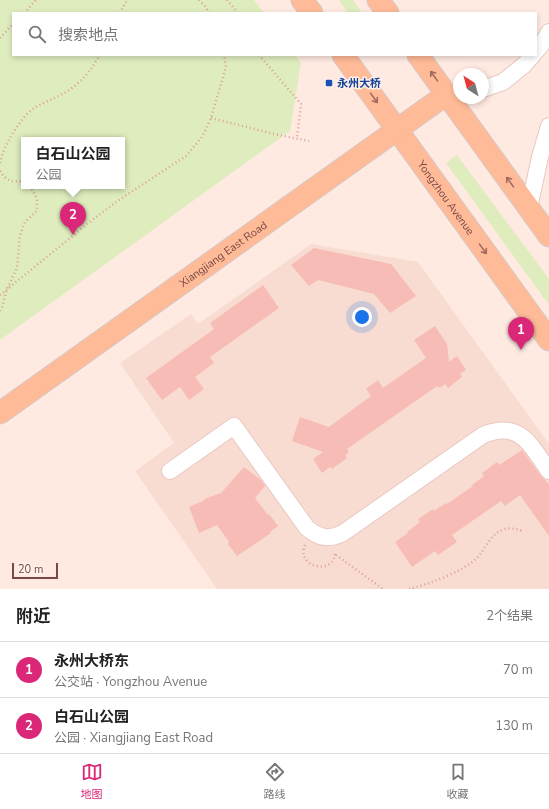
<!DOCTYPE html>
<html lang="zh">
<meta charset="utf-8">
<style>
body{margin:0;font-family:"Nunito Sans","Noto Sans SC",sans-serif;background:#f6f6f6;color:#222}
.compass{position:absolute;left:453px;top:68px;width:36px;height:36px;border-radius:50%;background:#fff;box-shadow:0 2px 6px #0003;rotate:324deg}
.scale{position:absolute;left:12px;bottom:10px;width:46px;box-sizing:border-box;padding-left:4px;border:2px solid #784845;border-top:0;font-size:11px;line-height:14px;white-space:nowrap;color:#784845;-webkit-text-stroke:3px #fff0e9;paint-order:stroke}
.you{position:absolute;left:362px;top:317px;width:14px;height:14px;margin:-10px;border:3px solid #fff;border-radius:50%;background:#1a73e8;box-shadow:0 0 0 6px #1a73e833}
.badge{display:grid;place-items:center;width:26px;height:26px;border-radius:50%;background:#db2777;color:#fff;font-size:13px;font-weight:700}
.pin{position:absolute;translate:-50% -33px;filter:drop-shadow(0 1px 2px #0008)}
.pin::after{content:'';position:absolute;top:21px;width:14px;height:12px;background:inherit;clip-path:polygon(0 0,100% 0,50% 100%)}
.popup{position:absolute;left:21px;top:137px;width:104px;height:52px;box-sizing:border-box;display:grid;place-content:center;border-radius:0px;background:#fff;filter:drop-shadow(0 1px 3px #0005);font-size:13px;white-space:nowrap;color:#767676}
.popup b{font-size:15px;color:#222}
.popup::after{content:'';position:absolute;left:50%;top:100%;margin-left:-8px;border:8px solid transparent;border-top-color:#fff}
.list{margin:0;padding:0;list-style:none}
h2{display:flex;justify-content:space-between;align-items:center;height:52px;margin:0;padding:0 16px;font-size:17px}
h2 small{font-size:13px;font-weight:400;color:#767676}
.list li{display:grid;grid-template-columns:26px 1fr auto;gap:12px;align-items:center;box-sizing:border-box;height:56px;padding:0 16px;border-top:1px solid #e0e0e0}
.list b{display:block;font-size:15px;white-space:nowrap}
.list p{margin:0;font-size:13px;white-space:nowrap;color:#767676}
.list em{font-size:13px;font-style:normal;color:#767676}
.icon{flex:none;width:22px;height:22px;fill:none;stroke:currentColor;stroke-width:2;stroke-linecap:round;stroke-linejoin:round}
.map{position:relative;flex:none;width:549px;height:589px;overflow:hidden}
.search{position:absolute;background:#fff;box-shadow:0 2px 6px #0003;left:12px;right:12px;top:12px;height:44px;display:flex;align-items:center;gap:10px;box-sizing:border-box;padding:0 14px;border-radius:0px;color:#767676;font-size:15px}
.sheet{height:164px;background:#fff}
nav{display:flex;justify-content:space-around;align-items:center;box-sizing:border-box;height:56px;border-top:1px solid #e0e0e0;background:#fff;font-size:11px;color:#767676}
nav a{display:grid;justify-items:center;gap:2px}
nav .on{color:#db2777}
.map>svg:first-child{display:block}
</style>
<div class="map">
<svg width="549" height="589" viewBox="0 0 549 589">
<rect width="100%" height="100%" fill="#feeae1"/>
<!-- residential -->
<polygon fill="#f9dcd1" points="311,244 418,262 549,444 549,589 217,589 135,471 174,443 120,363 191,314 198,324"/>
<!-- green -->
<g fill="#dfedbe" fill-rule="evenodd">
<path d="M0 0H254L264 13H13V55H295L301 63 290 131 0 340ZM24 140H122V186H24Z"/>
<polygon points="339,0 353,0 362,13 348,13"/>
<polygon points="457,155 549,279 549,305 446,163"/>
</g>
<!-- building -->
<g fill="#f7bcb5">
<polygon points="314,248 391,264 416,296 390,313 374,294 318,280 309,286 291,265"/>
<polygon points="263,285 279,308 210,357 214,363 195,377 204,389 189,400 180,387 162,400 146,378 214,329 210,323"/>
<polygon points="435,326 447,344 449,362 457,356 466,370 460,374 462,377 448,388 445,384 440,388 437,386 347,449 349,452 345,455 347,458 332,469 330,467 322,473 313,459 323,452 292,441 300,417 329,427 371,396 366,389 378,380 383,388 426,358 414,340"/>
<polygon points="522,450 541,476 549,484 549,536 520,495 505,506 501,501 452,535 457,542 438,555 435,551 412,567 395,542 408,533 407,532 420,522 418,519 433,509 434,511 446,503 447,504 473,486 472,485 484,476 482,473 497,462 499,465"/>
<polygon points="244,467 262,481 265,486 255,498 268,515 269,514 278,526 270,532 271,533 237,556 228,544 229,542 217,525 199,533 189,507 205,500 204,499 221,493"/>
</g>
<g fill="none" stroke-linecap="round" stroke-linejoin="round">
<defs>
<g id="minor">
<polyline points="536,51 542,44 549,32"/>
<polyline points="483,89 503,82 524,65 533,55"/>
<polyline points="529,208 540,157 549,126"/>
<path d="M170 471 234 426 307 528C319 538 329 540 343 533L483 435C521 420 530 445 549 471"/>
</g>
<g id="major">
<polyline points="302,0 312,13"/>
<polyline points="378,0 388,13"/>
<path id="s1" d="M343 55 549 340"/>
<polyline points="418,55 549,236"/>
<path id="s2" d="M0 413 447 94"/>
</g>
</defs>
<!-- minor casing -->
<use href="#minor" stroke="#e8c8c1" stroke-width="18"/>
<!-- major casing -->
<use href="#major" stroke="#d6c8c7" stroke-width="23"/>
<!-- path -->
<g stroke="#db9f99" stroke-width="2.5" stroke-dasharray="1 3" stroke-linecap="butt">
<polyline points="199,0 204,5 210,13"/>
<polyline points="227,0 238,13"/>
<polyline points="24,13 36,0"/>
<polyline points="120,13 125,3 129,0"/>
<polyline points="0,38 13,24"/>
<polyline points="259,55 301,104 297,139"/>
<polyline points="211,118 274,134 309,141"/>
<path d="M0 163C3 146 20 118 34 108 48 100 65 95 77 84 87 76 93 66 100 55"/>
<path d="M0 171C7 182 12 182 24 181"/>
<polyline points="0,295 91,221 119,200 186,156 202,137 211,118 226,67 224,55"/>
<polyline points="0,311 2,307 7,289 17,268 20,235 25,222 37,211 37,199 30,186"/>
<path d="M305 545C295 567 336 577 335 551"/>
<polyline points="336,555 383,589"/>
<path d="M409 589C429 584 463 572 478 557 486 548 490 535 502 530 509 527 516 529 523 531"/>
</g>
<!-- minor -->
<use href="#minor" stroke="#fff" stroke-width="16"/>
<!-- major -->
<use href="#major" stroke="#ffba97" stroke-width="21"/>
</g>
<!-- one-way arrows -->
<defs><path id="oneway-shaft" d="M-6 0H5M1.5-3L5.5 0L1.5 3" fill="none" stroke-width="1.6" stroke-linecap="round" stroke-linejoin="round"/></defs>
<g stroke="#a06a5e">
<use href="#oneway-shaft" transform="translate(434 76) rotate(-126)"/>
<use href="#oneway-shaft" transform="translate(374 98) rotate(54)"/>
<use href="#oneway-shaft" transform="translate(510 182) rotate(-126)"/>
<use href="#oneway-shaft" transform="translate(483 249) rotate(54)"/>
</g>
<!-- markers -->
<rect fill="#1a4fb4" stroke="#fff0e9" stroke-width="1.5" x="325" y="79" width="8" height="8" rx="2"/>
<g text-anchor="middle" stroke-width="3" stroke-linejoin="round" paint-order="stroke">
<!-- transit labels -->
<g font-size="11" font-weight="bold" fill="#164399" stroke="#fff0e9" text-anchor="start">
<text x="337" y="87">永州大桥</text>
</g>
<!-- street labels -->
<g font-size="11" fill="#784845" stroke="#fff0e9">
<text dy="4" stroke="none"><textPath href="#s1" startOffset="176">Yongzhou Avenue</textPath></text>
<text dy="4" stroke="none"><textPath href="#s2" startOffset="274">Xiangjiang East Road</textPath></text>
</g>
</g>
</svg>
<svg class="compass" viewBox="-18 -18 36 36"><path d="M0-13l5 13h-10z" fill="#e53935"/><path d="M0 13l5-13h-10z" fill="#767676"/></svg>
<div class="scale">20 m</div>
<div class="you"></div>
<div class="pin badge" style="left:521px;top:350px">1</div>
<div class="pin badge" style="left:73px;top:235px">2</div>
<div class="popup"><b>白石山公园</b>公园</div>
<div class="search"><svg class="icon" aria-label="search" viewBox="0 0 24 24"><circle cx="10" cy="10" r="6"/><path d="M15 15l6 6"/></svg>搜索地点</div>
</div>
<section class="sheet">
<h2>附近<small>2个结果</small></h2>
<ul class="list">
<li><span class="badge">1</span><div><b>永州大桥东</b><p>公交站 · Yongzhou Avenue</p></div><em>70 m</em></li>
<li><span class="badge">2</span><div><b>白石山公园</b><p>公园 · Xiangjiang East Road</p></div><em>130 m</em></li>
</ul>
</section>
<nav>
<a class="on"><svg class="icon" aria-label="map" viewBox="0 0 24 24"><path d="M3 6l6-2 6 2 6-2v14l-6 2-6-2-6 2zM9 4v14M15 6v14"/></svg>地图</a>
<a><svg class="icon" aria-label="directions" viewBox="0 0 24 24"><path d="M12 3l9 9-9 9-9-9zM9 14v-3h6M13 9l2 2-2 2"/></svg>路线</a>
<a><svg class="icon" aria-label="saved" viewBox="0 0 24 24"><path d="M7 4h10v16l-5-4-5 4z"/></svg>收藏</a>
</nav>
